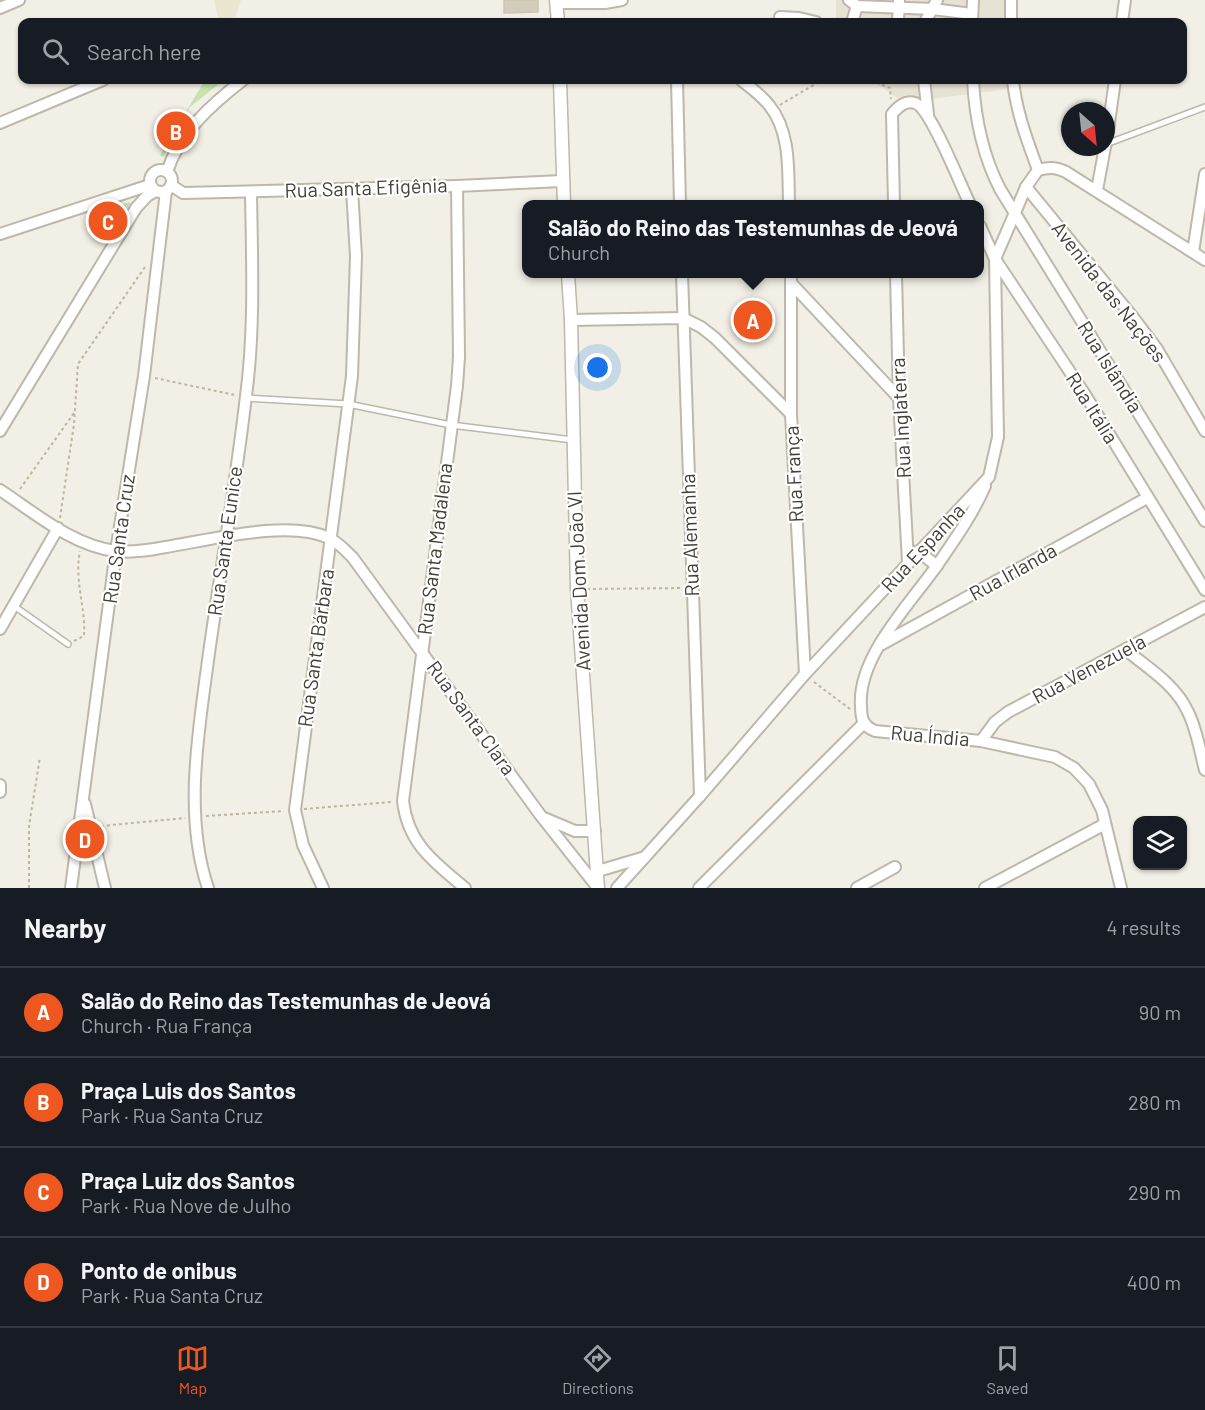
<!DOCTYPE html>
<meta charset="utf-8">
<style>
body{margin:0;font-family:Barlow,sans-serif;background:#242831;color:#f1f3f6}
.controls{position:absolute;right:18px;bottom:18px;display:grid;overflow:hidden;border-radius:12px;box-shadow:0 2px 4px #0004}
.controls button{width:54px;height:54px;display:grid;place-items:center;padding:0;border:0;border-bottom:2px solid #363941;background:#171b24;color:#f1f3f6;font:30px sans-serif}
.compass{position:absolute;left:1061px;top:102px;width:54px;height:54px;border-radius:50%;background:#171b24;box-shadow:0 2px 4px #0004;rotate:153deg}
.you{position:absolute;left:598px;top:368px;width:21px;height:21px;margin:-15px;border:4px solid #fff;border-radius:50%;background:#1a73e8;box-shadow:0 0 0 9px #1a73e833}
.badge{display:grid;place-items:center;width:39px;height:39px;border-radius:50%;background:#ee5720;color:#fff;font-size:20px;font-weight:700}
.pin{position:absolute;translate:-50% -50%;border:3px solid #fff;box-shadow:0 2px 6px #0006}
.popup{position:absolute;left:522px;top:200px;width:462px;height:78px;box-sizing:border-box;display:grid;place-content:center;border-radius:12px;background:#171b24;filter:drop-shadow(0 2px 4px #0005);font-size:20px;white-space:nowrap;color:#9ea1a6}
.popup b{font-size:22px;color:#f1f3f6}
.popup::after{content:'';position:absolute;left:50%;top:100%;margin-left:-12px;border:12px solid transparent;border-top-color:#171b24}
.list{margin:0;padding:0;list-style:none}
h2{display:flex;justify-content:space-between;align-items:center;height:78px;margin:0;padding:0 24px;font-size:26px}
h2 small{font-size:20px;font-weight:400;color:#9ea1a6}
.list li{display:grid;grid-template-columns:39px 1fr auto;gap:18px;align-items:center;box-sizing:border-box;height:90px;padding:0 24px;border-top:2px solid #363941}
.list b{display:block;font-size:22px;white-space:nowrap}
.list p{margin:0;font-size:20px;white-space:nowrap;color:#9ea1a6}
.list em{font-size:20px;font-style:normal;color:#9ea1a6}
.icon{flex:none;width:33px;height:33px;fill:none;stroke:currentColor;stroke-width:2;stroke-linecap:round;stroke-linejoin:round}
.map{position:relative;flex:none;width:1205px;height:888px;overflow:hidden}
.search{position:absolute;background:#171b24;box-shadow:0 2px 4px #0004;left:18px;right:18px;top:18px;height:66px;display:flex;align-items:center;gap:15px;box-sizing:border-box;padding:0 21px;border-radius:12px;color:#9ea1a6;font-size:22px}
.sheet{height:438px;background:#171b24}
nav{display:flex;justify-content:space-around;align-items:center;box-sizing:border-box;height:84px;border-top:2px solid #363941;background:#171b24;font-size:16px;color:#9ea1a6}
nav a{display:grid;justify-items:center;gap:3px}
nav .on{color:#ee5720}
.map>svg:first-child{display:block}
</style>
<div class="map">
<svg width="1205" height="888" viewBox="0 0 1205 888">
<rect width="100%" height="100%" fill="#f2f0e6"/>
<!-- residential -->
<g fill="#e6e2d4">
<rect x="836" y="0" width="177" height="22"/>
<polygon points="871,80 1014,80 1015,88 923,100 899,99"/>
</g>
<!-- education -->
<polygon fill="#eae6d0" points="214,0 241,0 234,22 219,22"/>
<!-- green -->
<g fill="#c7e4b0">
<polygon points="205,80 224,80 190,107 163,157 160,155"/>
<polygon points="131,202 110,232 89,211"/>
</g>
<!-- building -->
<g fill="#d3ccbc" stroke="#cdc5af" stroke-width="1.5">
<polygon points="504,0 538,0 538,12 504,13"/>
<polygon points="770,309 769,330 736,330 735,310"/>
</g>
<g fill="none" stroke-linecap="round" stroke-linejoin="round">
<defs>
<g id="service">
<polyline points="1106,144 1205,107"/>
<polyline points="246,398 348,404 451,425 573,440"/>
<polyline points="14,606 68,644"/>
</g>
<g id="minor">
<polyline points="849,0 857,6 933,9 972,14"/>
<polyline points="556,3 605,3 622,0"/>
<polyline points="0,8 19,0"/>
<polyline points="780,17 799,18 816,22"/>
<polyline points="852,22 857,6"/>
<polyline points="898,22 899,0"/>
<polyline points="925,22 937,0"/>
<polyline points="972,22 973,0"/>
<polyline points="1011,22 1011,0"/>
<polyline points="1122,22 1125,0"/>
<polyline points="677,80 680,204"/>
<path d="M741 80C750 87 761 95 769 105 791 132 788 171 789 204"/>
<polyline points="924,80 928,114"/>
<path d="M973 80C975 118 982 154 1000 189L1205 521"/>
<path d="M1013 80C1016 111 1027 140 1038 170"/>
<polyline points="0,123 103,80"/>
<polyline points="1106,144 1115,80"/>
<circle cx="161" cy="181" r="11"/>
<path d="M1038 170C1049 167 1056 167 1066 172L1205 260"/>
<path d="M167 172C179 133 212 104 243 80"/>
<polyline points="171,185 183,193 457,186 562,181"/>
<path d="M457 186 459 357 457 386 403 801C408 844 434 862 465 888"/>
<polyline points="1026,187 1132,316 1157,349 1205,431"/>
<polyline points="1097,190 1105,147"/>
<path d="M894 204 892 114C898 107 905 100 915 103 931 108 961 187 970 204"/>
<polyline points="980,226 995,259 1084,393 1205,590"/>
<polyline points="0,234 150,185"/>
<polyline points="1193,252 1205,174"/>
<polyline points="682,274 700,796"/>
<polyline points="791,274 791,414 805,674"/>
<polyline points="896,274 899,398 908,562"/>
<polyline points="791,283 899,398"/>
<polyline points="571,320 683,318 701,327 715,338 791,414"/>
<polyline points="0,431 136,208 147,196 156,191"/>
<path d="M985 486C973 514 955 539 938 564 911 603 857 657 861 706 861 719 863 726 875 731L981 741 1055 757 1074 768 1089 784 1102 810 1121 888"/>
<path d="M0 490C35 513 73 546 116 551 133 553 150 550 166 547 210 540 288 519 329 538 338 542 346 551 353 558L541 816 598 888"/>
<polyline points="918,551 937,566"/>
<polyline points="0,629 58,528"/>
<polyline points="882,644 1147,498"/>
<path d="M1126 650C1148 668 1176 685 1188 712 1197 730 1200 751 1205 770"/>
<polyline points="981,741 995,722 1008,712 1205,607"/>
<polyline points="0,785 0,792"/>
<polyline points="85,804 105,888"/>
<polyline points="544,818 575,831 595,831"/>
<polyline points="598,871 645,857"/>
<polyline points="71,888 116,551 144,376 166,191"/>
<path d="M208 888C183 814 199 729 209 653 221 568 236 482 246 396 255 329 252 260 251 192"/>
<polyline points="323,888 303,845 295,810 352,376 356,256 352,189"/>
<polyline points="617,888 700,796 805,674 989,477 998,437 995,259 1026,187 1038,170"/>
<polyline points="699,888 864,723"/>
<polyline points="857,888 895,867"/>
<polyline points="985,888 1105,824"/>
</g>
<g id="tertiary">
<polyline points="556,0 558,22"/>
<polyline points="560,80 564,204"/>
<polyline points="568,274 571,320 577,589 598,888"/>
</g>
</defs>
<!-- service casing -->
<use href="#service" stroke="#bdb8a9" stroke-width="8"/>
<!-- minor casing -->
<use href="#minor" stroke="#bdb8a9" stroke-width="14"/>
<!-- tertiary casing -->
<use href="#tertiary" stroke="#bdb8a9" stroke-width="15"/>
<!-- path -->
<g stroke="#beb59b" stroke-width="2" stroke-dasharray="3 3" stroke-linecap="butt">
<polyline points="871,80 890,88 891,99"/>
<polyline points="780,105 822,80"/>
<polyline points="155,378 235,395"/>
<polyline points="20,489 74,413"/>
<polyline points="60,518 74,424 78,364 145,267"/>
<polyline points="587,589 683,588"/>
<path d="M74 641 84 636C86 607 74 582 80 551"/>
<polyline points="814,682 850,709"/>
<polyline points="304,809 391,802"/>
<polyline points="206,816 284,811"/>
<polyline points="101,826 185,818"/>
<polyline points="29,888 29,826 40,757"/>
</g>
<!-- service -->
<use href="#service" stroke="#fff" stroke-width="5"/>
<!-- minor -->
<use href="#minor" stroke="#fff" stroke-width="10"/>
<!-- tertiary -->
<use href="#tertiary" stroke="#fff" stroke-width="12"/>
</g>
<g text-anchor="middle" stroke-width="4.5" stroke-linejoin="round" paint-order="stroke">
<!-- street labels -->
<g font-size="20" fill="#444036" stroke="#fff">
<text transform="translate(366 188) rotate(-2)" y="7">Rua Santa Efigênia</text>
<text transform="translate(1109 292) rotate(52)" y="7">Avenida das Nações</text>
<text transform="translate(1110 367) rotate(58)" y="7">Rua Islândia</text>
<text transform="translate(1092 408) rotate(58)" y="7">Rua Itália</text>
<text transform="translate(901 418) rotate(-93)" y="7">Rua Inglaterra</text>
<text transform="translate(794 474) rotate(-93)" y="7">Rua França</text>
<text transform="translate(690 535) rotate(-92)" y="7">Rua Alemanha</text>
<text transform="translate(119 539) rotate(-82)" y="7">Rua Santa Cruz</text>
<text transform="translate(225 541) rotate(-82)" y="7">Rua Santa Eunice</text>
<text transform="translate(923 548) rotate(-47)" y="7">Rua Espanha</text>
<text transform="translate(435 549) rotate(-83)" y="7">Rua Santa Madalena</text>
<text transform="translate(1013 572) rotate(-29)" y="7">Rua Irlanda</text>
<text transform="translate(579 581) rotate(-93)" y="7">Avenida Dom João VI</text>
<text transform="translate(316 648) rotate(-82)" y="7">Rua Santa Bárbara</text>
<text transform="translate(1089 669) rotate(-28)" y="7">Rua Venezuela</text>
<text transform="translate(471 718) rotate(54)" y="7">Rua Santa Clara</text>
<text transform="translate(930 736) rotate(5)" y="7">Rua Índia</text>
</g>
</g>
</svg>
<div class="controls">
<button><svg class="icon" aria-label="layers" viewBox="0 0 24 24"><path d="M12 4l9 5-9 5-9-5zM3 14l9 5 9-5"/></svg></button>
</div>
<svg class="compass" viewBox="-18 -18 36 36"><path d="M0-13l5 13h-10z" fill="#e53935"/><path d="M0 13l5-13h-10z" fill="#9ea1a6"/></svg>
<div class="you"></div>
<div class="pin badge" style="left:753px;top:320px">A</div>
<div class="popup"><b>Salão do Reino das Testemunhas de Jeová</b>Church</div>
<div class="pin badge" style="left:176px;top:131px">B</div>
<div class="pin badge" style="left:108px;top:221px">C</div>
<div class="pin badge" style="left:85px;top:839px">D</div>
<div class="search"><svg class="icon" aria-label="search" viewBox="0 0 24 24"><circle cx="10" cy="10" r="6"/><path d="M15 15l6 6"/></svg>Search here</div>
</div>
<section class="sheet">
<h2>Nearby<small>4 results</small></h2>
<ul class="list">
<li><span class="badge">A</span><div><b>Salão do Reino das Testemunhas de Jeová</b><p>Church · Rua França</p></div><em>90 m</em></li>
<li><span class="badge">B</span><div><b>Praça Luis dos Santos</b><p>Park · Rua Santa Cruz</p></div><em>280 m</em></li>
<li><span class="badge">C</span><div><b>Praça Luiz dos Santos</b><p>Park · Rua Nove de Julho</p></div><em>290 m</em></li>
<li><span class="badge">D</span><div><b>Ponto de onibus</b><p>Park · Rua Santa Cruz</p></div><em>400 m</em></li>
</ul>
</section>
<nav>
<a class="on"><svg class="icon" aria-label="map" viewBox="0 0 24 24"><path d="M3 6l6-2 6 2 6-2v14l-6 2-6-2-6 2zM9 4v14M15 6v14"/></svg>Map</a>
<a><svg class="icon" aria-label="directions" viewBox="0 0 24 24"><path d="M12 3l9 9-9 9-9-9zM9 14v-3h6M13 9l2 2-2 2"/></svg>Directions</a>
<a><svg class="icon" aria-label="saved" viewBox="0 0 24 24"><path d="M7 4h10v16l-5-4-5 4z"/></svg>Saved</a>
</nav>
